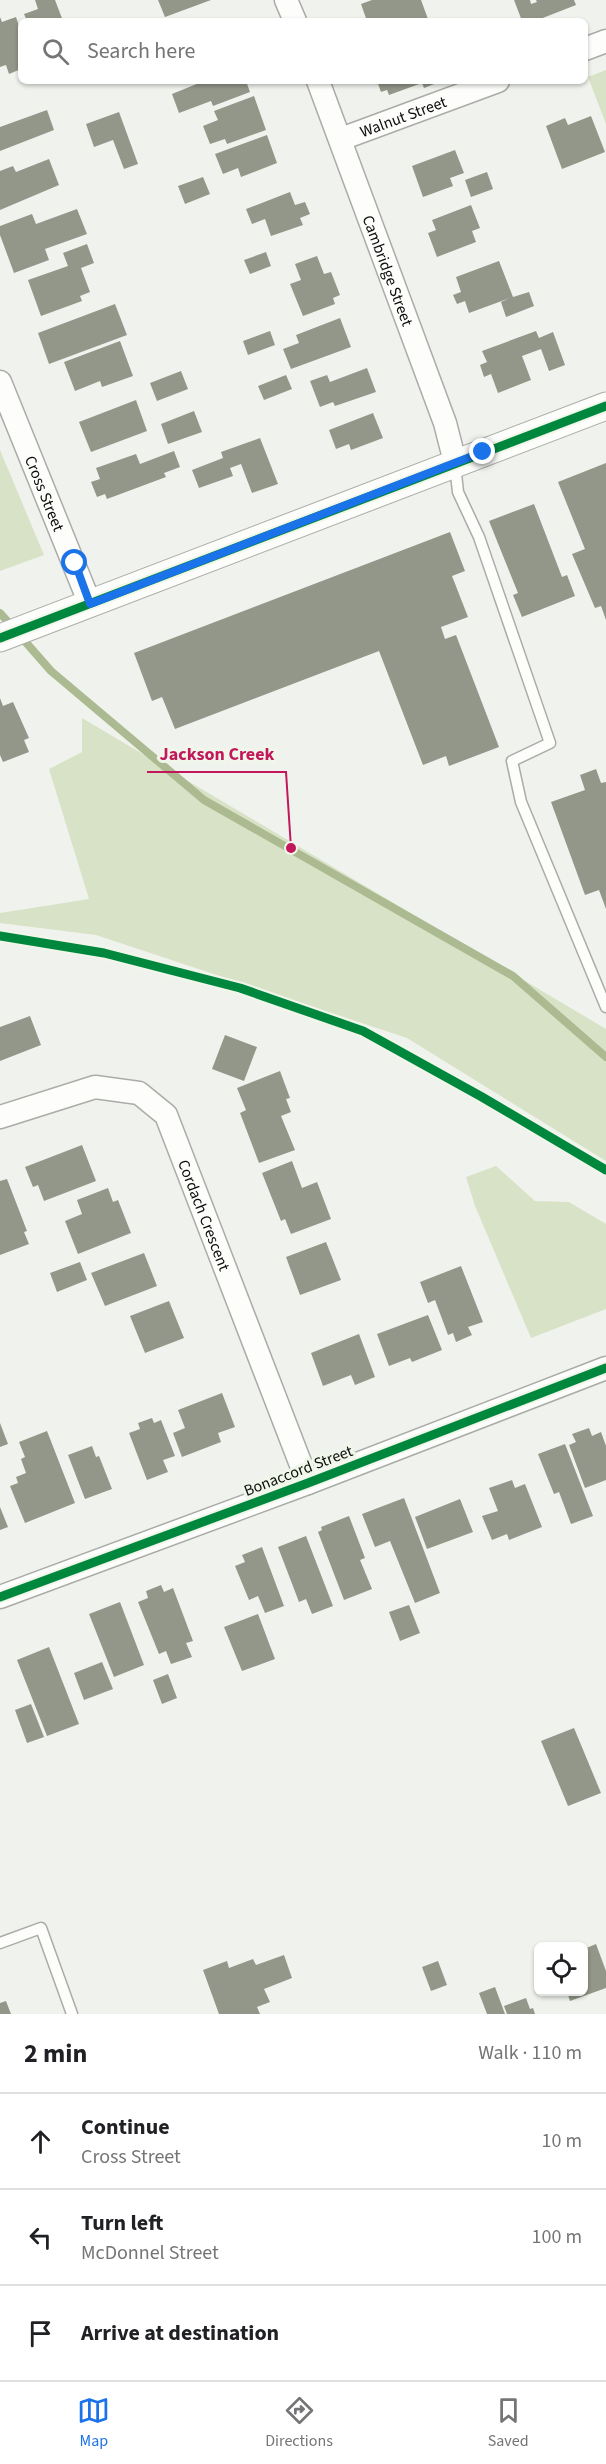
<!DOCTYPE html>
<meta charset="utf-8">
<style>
body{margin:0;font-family:"Source Sans 3",sans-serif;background:#f2f2f2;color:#202124}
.controls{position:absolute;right:18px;bottom:18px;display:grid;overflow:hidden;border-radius:9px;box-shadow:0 2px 4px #0004}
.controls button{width:54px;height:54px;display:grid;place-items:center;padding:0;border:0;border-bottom:2px solid #e0e0e0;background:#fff;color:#202124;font:30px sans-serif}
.stop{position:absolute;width:18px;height:18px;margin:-14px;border:4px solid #1a73e8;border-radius:50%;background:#fff}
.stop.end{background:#1a73e8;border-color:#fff;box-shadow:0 2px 6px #0008}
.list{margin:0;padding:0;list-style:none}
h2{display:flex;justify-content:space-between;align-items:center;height:78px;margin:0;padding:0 24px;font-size:26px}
h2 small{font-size:20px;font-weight:400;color:#757577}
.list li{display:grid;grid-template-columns:39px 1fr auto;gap:18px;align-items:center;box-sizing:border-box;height:96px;padding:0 24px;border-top:2px solid #e0e0e0}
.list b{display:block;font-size:22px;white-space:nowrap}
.list p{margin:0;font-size:20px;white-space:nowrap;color:#757577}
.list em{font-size:20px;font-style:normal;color:#757577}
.icon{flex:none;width:33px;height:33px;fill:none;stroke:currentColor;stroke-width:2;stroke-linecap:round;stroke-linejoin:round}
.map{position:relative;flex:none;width:606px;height:2014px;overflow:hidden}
.search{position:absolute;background:#fff;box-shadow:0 2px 4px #0004;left:18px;right:18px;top:18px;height:66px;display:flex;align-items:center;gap:15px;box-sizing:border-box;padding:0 21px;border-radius:9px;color:#757577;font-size:22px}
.sheet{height:366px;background:#fff}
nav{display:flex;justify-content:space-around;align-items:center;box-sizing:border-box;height:84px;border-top:2px solid #e0e0e0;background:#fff;font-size:16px;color:#757577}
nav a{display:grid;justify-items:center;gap:3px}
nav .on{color:#1a73e8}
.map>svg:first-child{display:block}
</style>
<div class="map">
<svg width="606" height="2014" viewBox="0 0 606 2014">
<rect width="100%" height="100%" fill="#f0f3ed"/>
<!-- green -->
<g fill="#d8e2c6">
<polygon points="606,70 606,124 588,77"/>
<polygon points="0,450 44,555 0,571"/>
<polygon points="82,718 606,1029 606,1161 407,1038 96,935 0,923 0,913 89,899 49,769 82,752"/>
<polygon points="496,1166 535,1201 569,1202 606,1224 606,1309 531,1338 475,1206 466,1177"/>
</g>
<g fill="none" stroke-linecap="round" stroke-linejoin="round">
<!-- stream -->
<polyline stroke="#acba91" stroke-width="8" points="0,613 51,671 204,800 513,976 606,1057"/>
</g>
<!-- building -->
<g fill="#929789">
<polygon points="35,0 55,0 63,21 27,21 24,14 38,9"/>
<polygon points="158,0 211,0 165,17"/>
<polygon points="372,0 421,0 428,19 367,21 361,4"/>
<polygon points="514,0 530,0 531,4 537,2 536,0 574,0 576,5 535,21 522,21"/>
<polygon points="0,17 2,22 16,17 21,32 21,69 9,74 6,65 0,67"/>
<polygon points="204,81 246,81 250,92 213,106 211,101 179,113 172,94"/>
<polygon points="377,81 442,81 424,88 422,83 389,95 387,90 381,92"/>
<polygon points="254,96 266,130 227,144 225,139 210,144 203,126 218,120 214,111"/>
<polygon points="47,110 54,130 0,151 0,127"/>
<polygon points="119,112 138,164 124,169 113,140 94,147 86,124"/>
<polygon points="591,116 605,152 562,169 546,126 565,118 568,125"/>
<polygon points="267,135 277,163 241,177 238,168 223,174 215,154"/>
<polygon points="455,150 464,173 450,178 453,186 423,197 412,166"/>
<polygon points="49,159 59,185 0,210 0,171 13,166 16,172"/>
<polygon points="487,172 493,189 471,197 465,180"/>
<polygon points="203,177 210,194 185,204 178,186"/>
<polygon points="290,192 295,205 305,202 310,214 300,218 303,225 271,236 265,219 252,224 246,209"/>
<polygon points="471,205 480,228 472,231 476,242 437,257 428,233 436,230 432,220"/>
<polygon points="77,209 87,234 45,249 49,260 14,273 0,235 0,226 32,214 36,224"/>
<polygon points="87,244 94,263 81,268 90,292 80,296 82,301 41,316 28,280 68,266 63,253"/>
<polygon points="266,252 271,266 250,274 244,260"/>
<polygon points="317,256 324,274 331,272 340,295 333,298 335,304 303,316 290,284 301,280 295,264"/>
<polygon points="499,261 513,297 529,292 534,306 506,317 501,302 510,298 469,313 465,301 457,304 453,295 461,292 456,277"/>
<polygon points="115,304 127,335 49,364 38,333"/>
<polygon points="340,318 351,347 291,369 283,349 299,343 296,335"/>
<polygon points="270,331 275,345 248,355 243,341"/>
<polygon points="536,331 539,338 553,332 565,365 549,371 541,349 522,356 531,380 498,393 491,374 484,377 480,365 487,362 482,351"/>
<polygon points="120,341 133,376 102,387 100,381 75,391 64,362"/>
<polygon points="367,368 376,392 335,406 333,402 320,407 310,381 327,375 330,382"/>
<polygon points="181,371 188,389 157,401 150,383"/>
<polygon points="286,375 292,389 264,400 258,386"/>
<polygon points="136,400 147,431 91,452 79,422"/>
<polygon points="194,411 202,432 168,444 161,424"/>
<polygon points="373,413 383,438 351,450 349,444 336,449 329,430"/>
<polygon points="260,438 278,484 252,493 241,464 230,468 233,476 199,488 192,470 223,458 221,452"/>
<polygon points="174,451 180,467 164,473 166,477 107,499 105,494 97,497 91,482 100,479 96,468 136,454 140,464"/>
<polygon points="606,463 606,620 601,606 595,608 572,554 585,549 558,482"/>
<polygon points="534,504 562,577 567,575 575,596 522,617 513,595 518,593 489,521"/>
<polygon points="450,532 465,571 452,576 468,617 441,627 445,639 456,635 499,747 449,766 446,756 423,765 379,651 175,729 162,697 152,701 134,653"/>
<polygon points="0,698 3,706 13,702 29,738 24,740 29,752 3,762 0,755"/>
<polygon points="596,769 601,783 606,782 606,909 599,890 585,895 551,802 585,790 580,775"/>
<polygon points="30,1016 41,1045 0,1061 0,1027"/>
<polygon points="225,1035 257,1047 244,1081 212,1069"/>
<polygon points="280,1071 290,1098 286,1099 291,1112 281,1116 295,1150 259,1163 240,1113 246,1110 237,1088"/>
<polygon points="82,1145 96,1181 44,1201 38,1185 33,1187 25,1167"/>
<polygon points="292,1161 302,1188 317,1182 331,1219 291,1234 285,1219 281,1221 262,1173"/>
<polygon points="7,1179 27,1231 24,1232 29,1244 0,1255 0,1181"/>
<polygon points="108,1188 113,1202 118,1200 131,1233 78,1254 65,1221 82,1214 77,1200"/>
<polygon points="326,1242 341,1280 300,1295 286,1257"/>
<polygon points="144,1253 157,1286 105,1306 91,1273"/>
<polygon points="80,1262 87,1280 57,1292 50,1273"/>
<polygon points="461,1266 483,1322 468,1327 472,1335 456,1342 453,1333 448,1335 435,1300 428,1303 420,1282"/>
<polygon points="169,1301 184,1338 145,1353 130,1316"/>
<polygon points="428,1315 442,1350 412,1362 410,1358 389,1366 377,1334"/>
<polygon points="359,1334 375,1377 355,1385 351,1375 323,1386 311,1353"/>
<polygon points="222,1393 235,1427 218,1433 221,1442 182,1457 173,1433 185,1428 178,1410"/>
<polygon points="152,1418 154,1423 161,1420 175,1456 163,1460 168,1472 147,1480 129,1433 140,1429 138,1423"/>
<polygon points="0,1423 8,1444 0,1447"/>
<polygon points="589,1428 592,1436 601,1432 606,1446 606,1480 585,1488 569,1445 576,1442 572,1434"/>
<polygon points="47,1431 75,1503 25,1523 10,1486 18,1483 16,1477 26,1473 21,1459 25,1457 19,1442"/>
<polygon points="565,1444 593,1516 571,1524 559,1492 554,1494 538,1454"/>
<polygon points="92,1446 96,1457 99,1456 112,1489 85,1499 68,1455"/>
<polygon points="512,1480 515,1488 525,1484 542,1527 509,1540 507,1534 492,1540 482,1516 498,1511 489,1488"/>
<polygon points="404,1498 440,1593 415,1603 390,1541 375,1547 362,1514"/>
<polygon points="460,1499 473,1532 427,1549 415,1517"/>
<polygon points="0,1507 8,1527 0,1530"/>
<polygon points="349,1516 365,1558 360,1560 372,1589 344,1600 318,1532 322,1530 321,1527"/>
<polygon points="306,1536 333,1606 312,1614 306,1599 299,1602 278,1547"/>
<polygon points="262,1547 284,1606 265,1613 258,1596 249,1600 235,1566 245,1562 242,1555"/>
<polygon points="161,1585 164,1592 173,1588 193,1641 186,1643 192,1657 171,1664 166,1651 159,1654 138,1602 148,1598 146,1591"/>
<polygon points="120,1602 144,1665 114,1677 89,1614"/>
<polygon points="409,1605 420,1633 400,1641 389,1612"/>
<polygon points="258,1614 275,1659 242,1671 224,1627"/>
<polygon points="49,1647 79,1724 47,1736 17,1660"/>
<polygon points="102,1662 113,1689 84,1700 74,1673"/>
<polygon points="168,1674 177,1698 162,1704 153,1680"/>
<polygon points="31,1704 44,1737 27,1743 15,1710"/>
<polygon points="574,1728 601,1793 568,1806 541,1741"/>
<polygon points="596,1944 606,1971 606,1988 570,2001 567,1992 584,1992 584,1949"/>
<polygon points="284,1955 292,1978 264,1989 270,2002 257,2007 260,2014 219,2014 203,1970 227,1961 229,1968 253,1959 256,1965"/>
<polygon points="438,1961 447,1985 431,1991 422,1967"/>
<polygon points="495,1987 505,2014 487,2014 479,1993"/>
<polygon points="526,1998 530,2009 533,2008 535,2014 507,2014 504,2006"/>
<polygon points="6,2001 11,2014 0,2014 0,2003"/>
</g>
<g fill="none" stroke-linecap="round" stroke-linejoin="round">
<defs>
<g id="service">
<polyline points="455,465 458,492 479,537 550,743 512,761 521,802 606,1007"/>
<polyline points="0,1943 41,1928 72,2014"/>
</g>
<g id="minor">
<polyline points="286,0 295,21"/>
<polyline points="585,49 606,41"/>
<path id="s1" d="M318 81 445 423 455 462"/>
<path id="s2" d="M341 139 498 81"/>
<path id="s3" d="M0 382 90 604"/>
<path id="s4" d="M0 1117 95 1087 139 1093 166 1115 308 1483"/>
<polyline points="0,1597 308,1483 606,1368"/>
</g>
<polyline id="tertiary" points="0,638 606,406"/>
</defs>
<!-- service casing -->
<use href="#service" stroke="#aaaca7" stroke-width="13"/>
<!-- minor casing -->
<use href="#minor" stroke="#aaaca7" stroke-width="25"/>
<!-- tertiary casing -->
<use href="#tertiary" stroke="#aaaca7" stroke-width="29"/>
<!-- service -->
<use href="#service" stroke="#fdfdfc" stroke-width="10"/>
<!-- minor -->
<use href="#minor" stroke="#fdfdfc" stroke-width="22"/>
<!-- tertiary -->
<use href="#tertiary" stroke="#fdfdfc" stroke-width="27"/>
<defs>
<g id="cycleway">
<polyline points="0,638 606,406"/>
<polyline points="0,936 104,953 240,988 363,1031 482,1097 606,1170"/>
<polyline points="0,1597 308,1483 606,1368"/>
</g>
</defs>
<!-- cycleway casing -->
<use href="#cycleway" stroke="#f1f6ea" stroke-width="13"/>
<!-- cycleway -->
<use href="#cycleway" stroke="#00873e" stroke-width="9"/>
</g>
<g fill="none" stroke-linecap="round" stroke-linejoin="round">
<!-- route -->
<polyline stroke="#1a73e8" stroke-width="8" points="75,563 90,604 483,452"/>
</g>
<g text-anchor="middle" stroke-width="6" stroke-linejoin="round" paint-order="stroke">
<!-- street labels -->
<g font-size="16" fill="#0b0d09" stroke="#f1f6ea">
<text dy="6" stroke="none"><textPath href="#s2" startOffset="66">Walnut Street</textPath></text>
<text dy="6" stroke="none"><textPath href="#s1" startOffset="202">Cambridge Street</textPath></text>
<text dy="6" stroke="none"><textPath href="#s3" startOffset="120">Cross Street</textPath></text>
<text dy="6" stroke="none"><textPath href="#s4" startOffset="286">Cordach Crescent</textPath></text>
<text transform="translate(298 1470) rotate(-21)" y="6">Bonaccord Street</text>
</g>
</g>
<!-- callouts -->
<path fill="none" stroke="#c2185b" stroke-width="2" d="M291 848L286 772H147"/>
<circle fill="#c2185b" stroke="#f1f6ea" stroke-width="2" cx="291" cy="848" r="6"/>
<g font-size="18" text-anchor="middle" font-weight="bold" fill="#c2185b" stroke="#f1f6ea" stroke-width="6" stroke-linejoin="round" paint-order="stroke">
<text x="217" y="760">Jackson Creek</text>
</g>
</svg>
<div class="controls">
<button><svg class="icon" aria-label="locate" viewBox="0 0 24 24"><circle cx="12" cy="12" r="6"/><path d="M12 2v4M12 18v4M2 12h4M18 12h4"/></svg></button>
</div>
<div class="stop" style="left:75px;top:563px"></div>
<div class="stop end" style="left:483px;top:452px"></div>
<div class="search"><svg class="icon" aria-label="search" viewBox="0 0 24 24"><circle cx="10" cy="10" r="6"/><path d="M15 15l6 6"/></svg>Search here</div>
</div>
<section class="sheet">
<h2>2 min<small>Walk · 110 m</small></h2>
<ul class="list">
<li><svg class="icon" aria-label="ahead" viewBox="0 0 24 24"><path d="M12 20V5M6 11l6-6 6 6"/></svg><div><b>Continue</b><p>Cross Street</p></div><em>10 m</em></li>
<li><svg class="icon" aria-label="left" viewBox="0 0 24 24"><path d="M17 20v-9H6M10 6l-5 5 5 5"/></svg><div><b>Turn left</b><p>McDonnel Street</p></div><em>100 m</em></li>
<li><svg class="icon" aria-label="arrive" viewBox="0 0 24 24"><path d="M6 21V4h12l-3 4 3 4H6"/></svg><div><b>Arrive at destination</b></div></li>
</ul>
</section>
<nav>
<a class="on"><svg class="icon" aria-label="map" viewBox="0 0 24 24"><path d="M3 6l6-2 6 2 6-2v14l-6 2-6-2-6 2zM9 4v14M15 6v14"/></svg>Map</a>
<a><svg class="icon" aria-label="directions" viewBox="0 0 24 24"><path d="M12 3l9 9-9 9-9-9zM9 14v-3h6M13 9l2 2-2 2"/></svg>Directions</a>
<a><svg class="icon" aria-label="saved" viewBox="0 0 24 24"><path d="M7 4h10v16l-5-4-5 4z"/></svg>Saved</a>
</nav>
